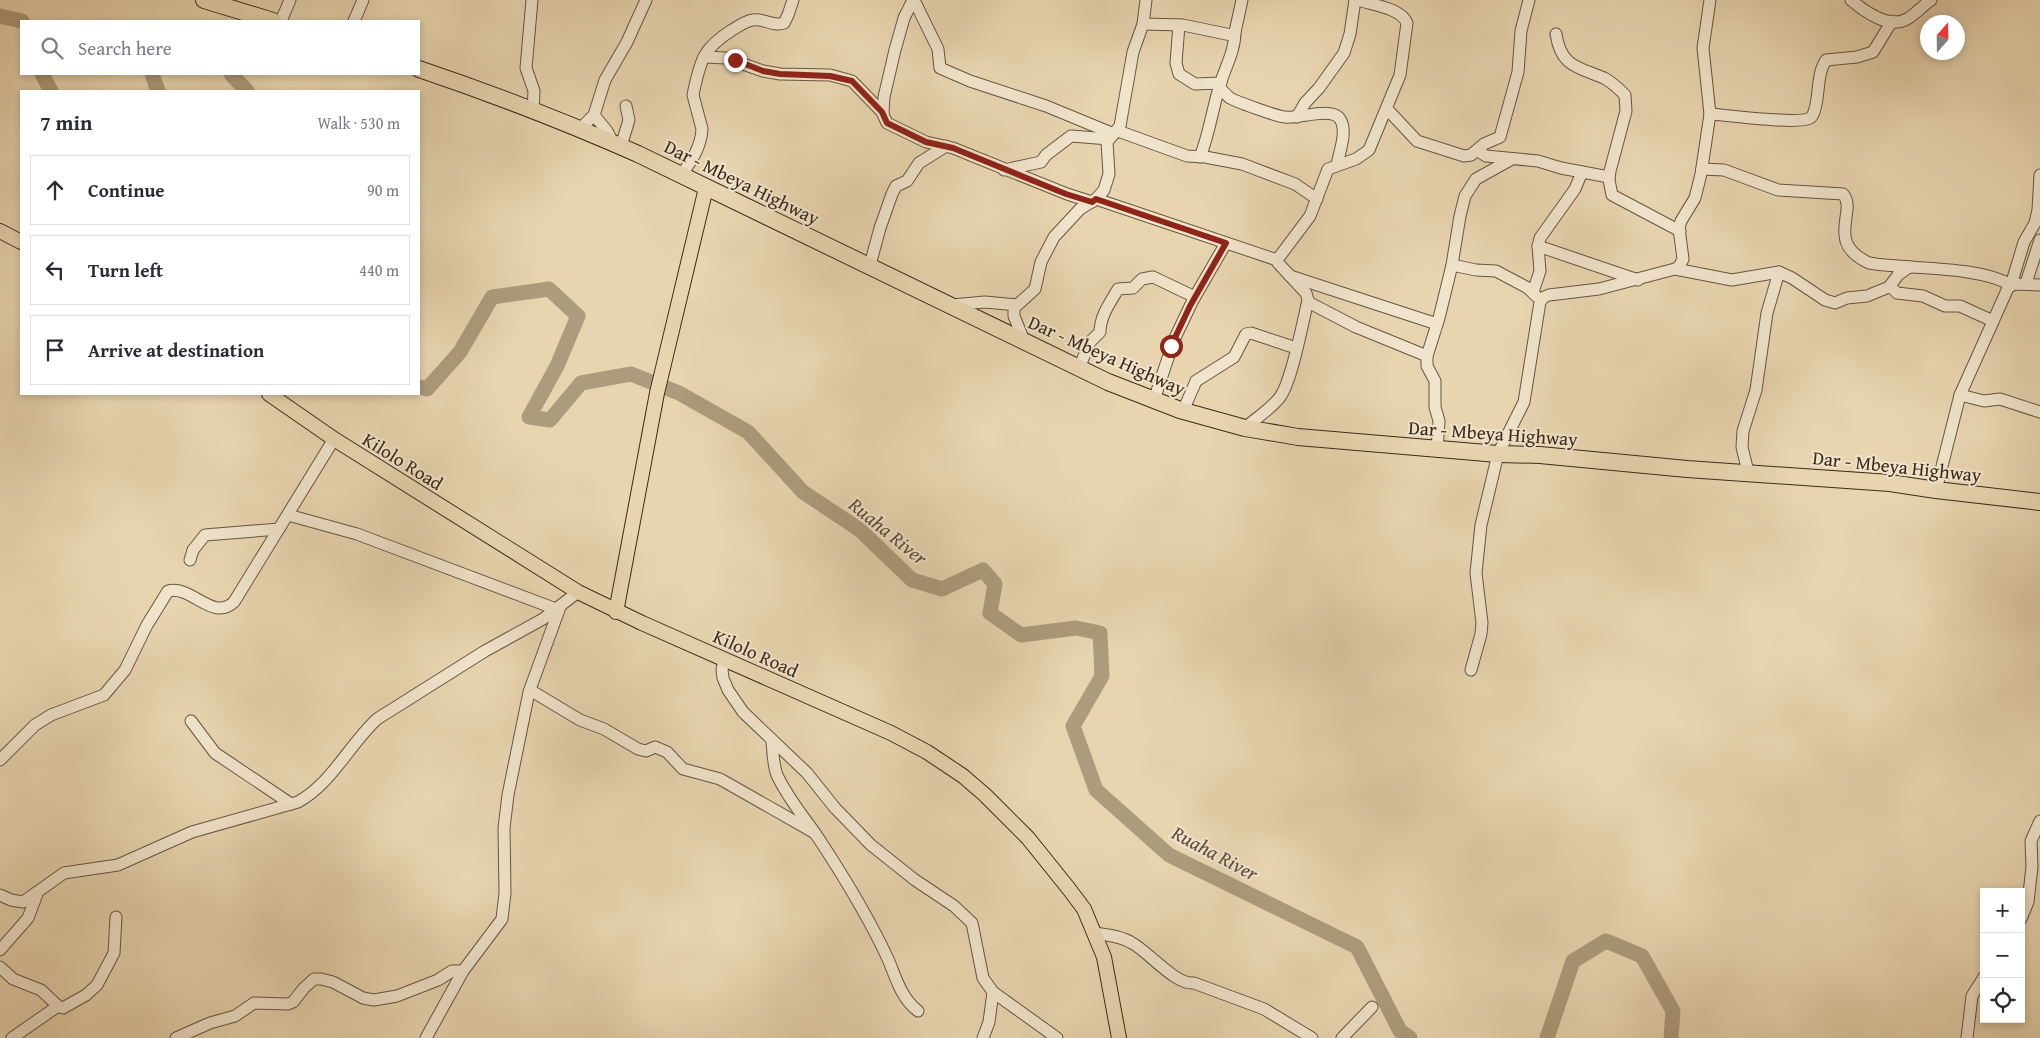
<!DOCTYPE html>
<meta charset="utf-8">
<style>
body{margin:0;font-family:"Gentium Book Plus",serif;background:#f7f7f7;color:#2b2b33}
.controls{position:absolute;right:15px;bottom:15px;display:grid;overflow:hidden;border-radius:0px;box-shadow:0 2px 8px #0003}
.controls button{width:45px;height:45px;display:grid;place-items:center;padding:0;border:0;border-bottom:1px solid #e1e1e2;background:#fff;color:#2b2b33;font:25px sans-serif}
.compass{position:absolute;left:1920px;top:15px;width:45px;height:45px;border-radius:50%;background:#fff;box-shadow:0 2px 8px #0003;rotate:20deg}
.stop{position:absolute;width:15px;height:15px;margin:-11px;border:4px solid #8f2418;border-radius:50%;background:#fff}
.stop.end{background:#8f2418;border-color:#fff;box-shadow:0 1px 5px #0008}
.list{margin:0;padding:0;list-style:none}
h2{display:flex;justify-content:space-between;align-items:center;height:65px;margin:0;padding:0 20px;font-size:21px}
h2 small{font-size:16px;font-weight:400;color:#7c7c81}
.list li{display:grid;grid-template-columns:32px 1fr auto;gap:15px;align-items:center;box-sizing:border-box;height:70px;margin:0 10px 10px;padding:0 10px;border:1px solid #e1e1e2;border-radius:0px}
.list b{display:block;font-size:19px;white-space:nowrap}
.list em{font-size:16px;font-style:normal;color:#7c7c81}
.icon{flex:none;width:28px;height:28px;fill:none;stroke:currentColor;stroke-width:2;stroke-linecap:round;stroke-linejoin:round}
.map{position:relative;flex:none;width:2040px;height:1038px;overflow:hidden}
.search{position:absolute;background:#fff;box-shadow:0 2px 8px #0003;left:20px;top:20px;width:400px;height:55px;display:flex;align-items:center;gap:12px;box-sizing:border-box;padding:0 18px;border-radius:0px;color:#7c7c81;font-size:19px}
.panel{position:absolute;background:#fff;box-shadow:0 2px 8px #0003;left:20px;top:90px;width:400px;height:305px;border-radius:0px}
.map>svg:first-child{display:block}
</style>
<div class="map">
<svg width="2040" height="1038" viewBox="0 0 2040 1038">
<rect width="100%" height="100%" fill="#e8d5b0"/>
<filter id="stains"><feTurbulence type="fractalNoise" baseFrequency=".004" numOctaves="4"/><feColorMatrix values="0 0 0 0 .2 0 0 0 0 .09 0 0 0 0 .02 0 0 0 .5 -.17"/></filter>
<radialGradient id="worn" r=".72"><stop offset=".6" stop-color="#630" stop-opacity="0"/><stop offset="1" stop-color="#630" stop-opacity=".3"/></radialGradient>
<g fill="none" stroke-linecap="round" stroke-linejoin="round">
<!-- river -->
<g stroke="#ad9b7d" stroke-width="15">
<polyline points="0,16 22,21"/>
<polyline points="42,74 51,91"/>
<polyline points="152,74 158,91"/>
<polyline points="231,74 247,91"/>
<polyline points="419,387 427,389 460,352 492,297 549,289 578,316 557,366 529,417 550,420 581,383 631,374 679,393 748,432 803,492 860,530 912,580 942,589 983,570 995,584 990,613 1021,635 1076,628 1100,633 1102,676 1073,726 1096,790 1169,855 1357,947 1400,1031 1410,1038"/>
<polyline points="1547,1038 1573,961 1606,941 1642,956 1673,1011 1671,1038"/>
</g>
<defs>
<g id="minor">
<polyline points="532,0 526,68 534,91 533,111"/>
<polyline points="914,0 938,49 940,68 970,81 1046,106 1114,134"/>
<path d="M1851 0C1864 11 1888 28 1905 20 1914 16 1922 6 1931 0"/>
<polyline points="281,21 290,0"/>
<polyline points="354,21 363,0"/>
<polyline points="1143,24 1183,25 1231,35 1235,32 1242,0"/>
<polyline points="1179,25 1176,63 1179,74 1195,84 1221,83"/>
<path d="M1556 34C1561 67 1578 67 1604 78 1612 82 1619 89 1625 95L1626 111 1610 171 1609 180 1612 195 1680 231"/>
<polyline points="704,57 726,58 763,71 780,74 830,75 852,81 882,112 887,123 926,142 953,148 1067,194 1092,202"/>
<path d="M1219 87C1223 91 1226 95 1230 98 1235 101 1278 117 1285 117 1299 119 1332 106 1340 119 1348 131 1339 153 1337 165"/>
<polyline points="1387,109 1417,141 1464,156 1471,155 1484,144 1500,137 1518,72 1521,31 1529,0"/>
<polyline points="883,114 884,97 895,50 904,18 913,0"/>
<path d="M1710 114C1727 115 1798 125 1810 118 1812 117 1813 115 1814 112 1820 96 1816 75 1826 60L1857 57 1873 52 1892 21"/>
<polyline points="594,115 607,131 613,143"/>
<polyline points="1297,117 1305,103 1319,88 1344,53 1350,34 1355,0"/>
<polyline points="580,129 594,115 605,80 627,42 646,0"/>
<polyline points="1118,131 1187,156 1205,157 1242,164 1295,184 1317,199"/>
<polyline points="621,146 629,120 626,106"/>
<polyline points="1478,151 1486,156 1538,161 1561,168 1609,177"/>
<path d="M1200 157C1209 135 1212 111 1219 88 1224 69 1235 52 1235 32"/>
<path d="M1702 169 1724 170 1778 190 1843 194C1858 211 1824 242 1869 263 1910 270 1976 265 2011 285L2024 242 2035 223 2038 210 2040 175"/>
<polyline points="1004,170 1041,162 1046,155 1071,136 1109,139"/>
<path d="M682 174C692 160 701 147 702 129L693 95 694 90C701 58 704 48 732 30 739 26 745 21 753 20 764 18 773 27 784 23L788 15 793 0"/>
<polyline points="1096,199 1277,260"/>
<polyline points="1538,246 1638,280"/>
<polyline points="870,265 880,228 892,194 896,186 907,181 919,163 946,146"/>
<polyline points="1452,265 1476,270 1496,271 1528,288 1536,296"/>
<polyline points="1675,269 1732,280 1779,272 1792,278 1825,300 1835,303 1847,298 1867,296 1889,287 1898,275 1909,267"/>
<polyline points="1290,276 1437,324"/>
<polyline points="2026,283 2040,240"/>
<polyline points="1890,286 1897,293 1923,296 1945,306 1960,306 1993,321"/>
<polyline points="1533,292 1540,271 1538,246 1540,238 1575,189 1582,172"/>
<polyline points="1308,302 1356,327 1427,356"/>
<polyline points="952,305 985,302 1017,305"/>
<polyline points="1024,341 1014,316 1014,308 1035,289 1041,262 1054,237 1080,209 1096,199 1104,190 1109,174 1107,142 1120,126 1133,52 1143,24 1146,0"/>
<path d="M1079 368 1090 342 1100 332C1100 316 1110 303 1118 289L1133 288 1142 279 1153 277 1195 297"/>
<polyline points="1960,395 1984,401 2000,399 2040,412"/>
<polyline points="1154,400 1174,340 1193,300 1226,243"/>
<polyline points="1183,411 1196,381 1234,357 1246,334 1251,333 1296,348"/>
<path d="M1245 428C1256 418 1271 409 1280 397 1292 381 1303 321 1308 300L1306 293 1278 263 1277 260 1310 216 1328 169 1356 159 1369 150 1400 75 1407 23C1401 8 1372 5 1358 0"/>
<polyline points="1437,449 1439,421 1435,407 1435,381 1427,366 1427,356 1439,318 1452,265 1460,216 1465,196 1476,179 1512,159"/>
<polyline points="1748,472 1742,447 1743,431 1756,390 1767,313 1779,272"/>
<polyline points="1936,490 1960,395 2008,288 2014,284 2040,285"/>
<polyline points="288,515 357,534 556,609"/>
<polyline points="190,560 193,550 205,535 279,529"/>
<polyline points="724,659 722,670 723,678 728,690 743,712 807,773 835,808 871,845 915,880 954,906 972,923 983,978 993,992 1057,1038"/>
<polyline points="1471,670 1481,634 1482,623 1476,573 1481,525 1498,454 1524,402 1540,302 1544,297 1549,295 1599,289 1675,269 1679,267 1683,259 1679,228 1681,221 1695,198 1701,174 1710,114 1703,48 1710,0"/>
<polyline points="530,690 580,720 604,729 638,749 646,751 655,747 667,752 683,769 720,779 815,833"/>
<polyline points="191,721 215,753 291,804"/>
<path d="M772 741C773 752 773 765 777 775 788 799 805 818 819 839 844 877 869 918 888 959 896 978 901 998 918 1011"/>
<path d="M0 760 35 725 51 715 104 695 125 670 147 625 168 591C192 585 212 622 234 602L334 439"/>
<path d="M0 895 11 900 23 902 64 873 118 865 192 832 298 802C332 783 349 745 377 719L485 651 543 619 578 592"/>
<polyline points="2021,919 2028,902 2032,867 2031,841 2040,821"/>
<path d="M1095 933C1107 935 1121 936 1132 943 1149 952 1175 985 1194 983L1264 1009 1312 1038"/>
<polyline points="0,950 28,918 37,894"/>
<polyline points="0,967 13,979 41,990 59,1007 63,1008 86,995 97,985 114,953 116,917"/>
<polyline points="12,1038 58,1006"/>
<polyline points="176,1038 210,1023 235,1016 254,1003 288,1004 293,1002 304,988 314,979 321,979 333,982 363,998 374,1000 397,996 438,980 452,971 463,971"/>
<polyline points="426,1038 463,971 502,919 505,893 504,828 508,795 529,692 560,607"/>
<polyline points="983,1038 989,1022 993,992"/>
<polyline points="1342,1038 1372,1007"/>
<polyline points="1967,1038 1972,996 1984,977"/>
</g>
<g id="major">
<polyline points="0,231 21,242"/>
<polyline points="269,394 334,439 578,592 642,623 891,733 927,752 963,776 985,795 1028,838 1069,889 1084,909 1104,957 1119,1038"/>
<polyline points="616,612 657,393 706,188"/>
</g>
<g id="highway">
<polyline points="204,0 273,21"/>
<path d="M419 69C493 94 566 122 638 154L1108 382 1180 410 1245 428 1298 437 1498 454 1540 455 1687 469 1890 483 1936 490 2040 502"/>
</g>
</defs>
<!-- minor casing -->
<use href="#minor" stroke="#665540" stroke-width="13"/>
<!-- major casing -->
<use href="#major" stroke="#3b2a1a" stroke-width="16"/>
<!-- highway casing -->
<use href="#highway" stroke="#3b2a1a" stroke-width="18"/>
<!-- minor -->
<use href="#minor" stroke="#f0e4cc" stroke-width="11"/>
<!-- major -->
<use href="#major" stroke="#e8d5b0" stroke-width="14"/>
<!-- highway -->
<use href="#highway" stroke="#e8d5b0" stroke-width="16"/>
</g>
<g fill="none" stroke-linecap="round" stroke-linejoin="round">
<!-- route -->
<polyline stroke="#8f2418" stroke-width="6" points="735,60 763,71 780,74 830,76 852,81 882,112 887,123 926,142 953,148 1066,194 1092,202 1096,199 1226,243 1190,306 1171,346"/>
</g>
<g text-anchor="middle" stroke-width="4" stroke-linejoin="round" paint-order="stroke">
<!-- street labels -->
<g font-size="19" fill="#3b2a1a" stroke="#f0e4cc">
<text transform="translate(742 182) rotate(26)" y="7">Dar - Mbeya Highway</text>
<text transform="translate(1107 355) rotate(24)" y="7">Dar - Mbeya Highway</text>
<text transform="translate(1493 433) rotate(4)" y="7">Dar - Mbeya Highway</text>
<text transform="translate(403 461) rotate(32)" y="7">Kilolo Road</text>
<text transform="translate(1897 466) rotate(6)" y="7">Dar - Mbeya Highway</text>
<text transform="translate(756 653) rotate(24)" y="7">Kilolo Road</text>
</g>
<!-- water labels -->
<g font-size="20" font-style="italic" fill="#5d4c38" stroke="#f0e4cc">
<text transform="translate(888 531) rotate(39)" y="7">Ruaha River</text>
<text transform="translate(1215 853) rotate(28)" y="7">Ruaha River</text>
</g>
</g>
<rect width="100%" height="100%" filter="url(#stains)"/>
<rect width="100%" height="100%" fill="url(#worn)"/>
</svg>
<div class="controls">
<button>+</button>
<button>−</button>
<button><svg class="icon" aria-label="locate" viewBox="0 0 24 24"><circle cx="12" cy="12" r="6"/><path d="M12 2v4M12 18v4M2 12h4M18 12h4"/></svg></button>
</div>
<svg class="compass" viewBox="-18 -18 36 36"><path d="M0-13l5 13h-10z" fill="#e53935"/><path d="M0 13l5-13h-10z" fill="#7c7c81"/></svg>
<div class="stop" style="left:1171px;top:346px"></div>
<div class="stop end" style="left:735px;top:60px"></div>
<div class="search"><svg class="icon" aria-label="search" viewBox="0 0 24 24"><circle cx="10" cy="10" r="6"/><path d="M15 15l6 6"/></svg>Search here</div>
<section class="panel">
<h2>7 min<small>Walk · 530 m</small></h2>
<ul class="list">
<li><svg class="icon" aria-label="ahead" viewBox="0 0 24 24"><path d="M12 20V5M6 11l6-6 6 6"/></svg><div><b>Continue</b></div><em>90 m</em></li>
<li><svg class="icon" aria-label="left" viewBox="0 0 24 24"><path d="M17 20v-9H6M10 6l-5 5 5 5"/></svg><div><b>Turn left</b></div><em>440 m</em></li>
<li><svg class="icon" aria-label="arrive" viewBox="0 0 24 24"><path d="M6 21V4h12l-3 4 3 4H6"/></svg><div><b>Arrive at destination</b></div></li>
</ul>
</section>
</div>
